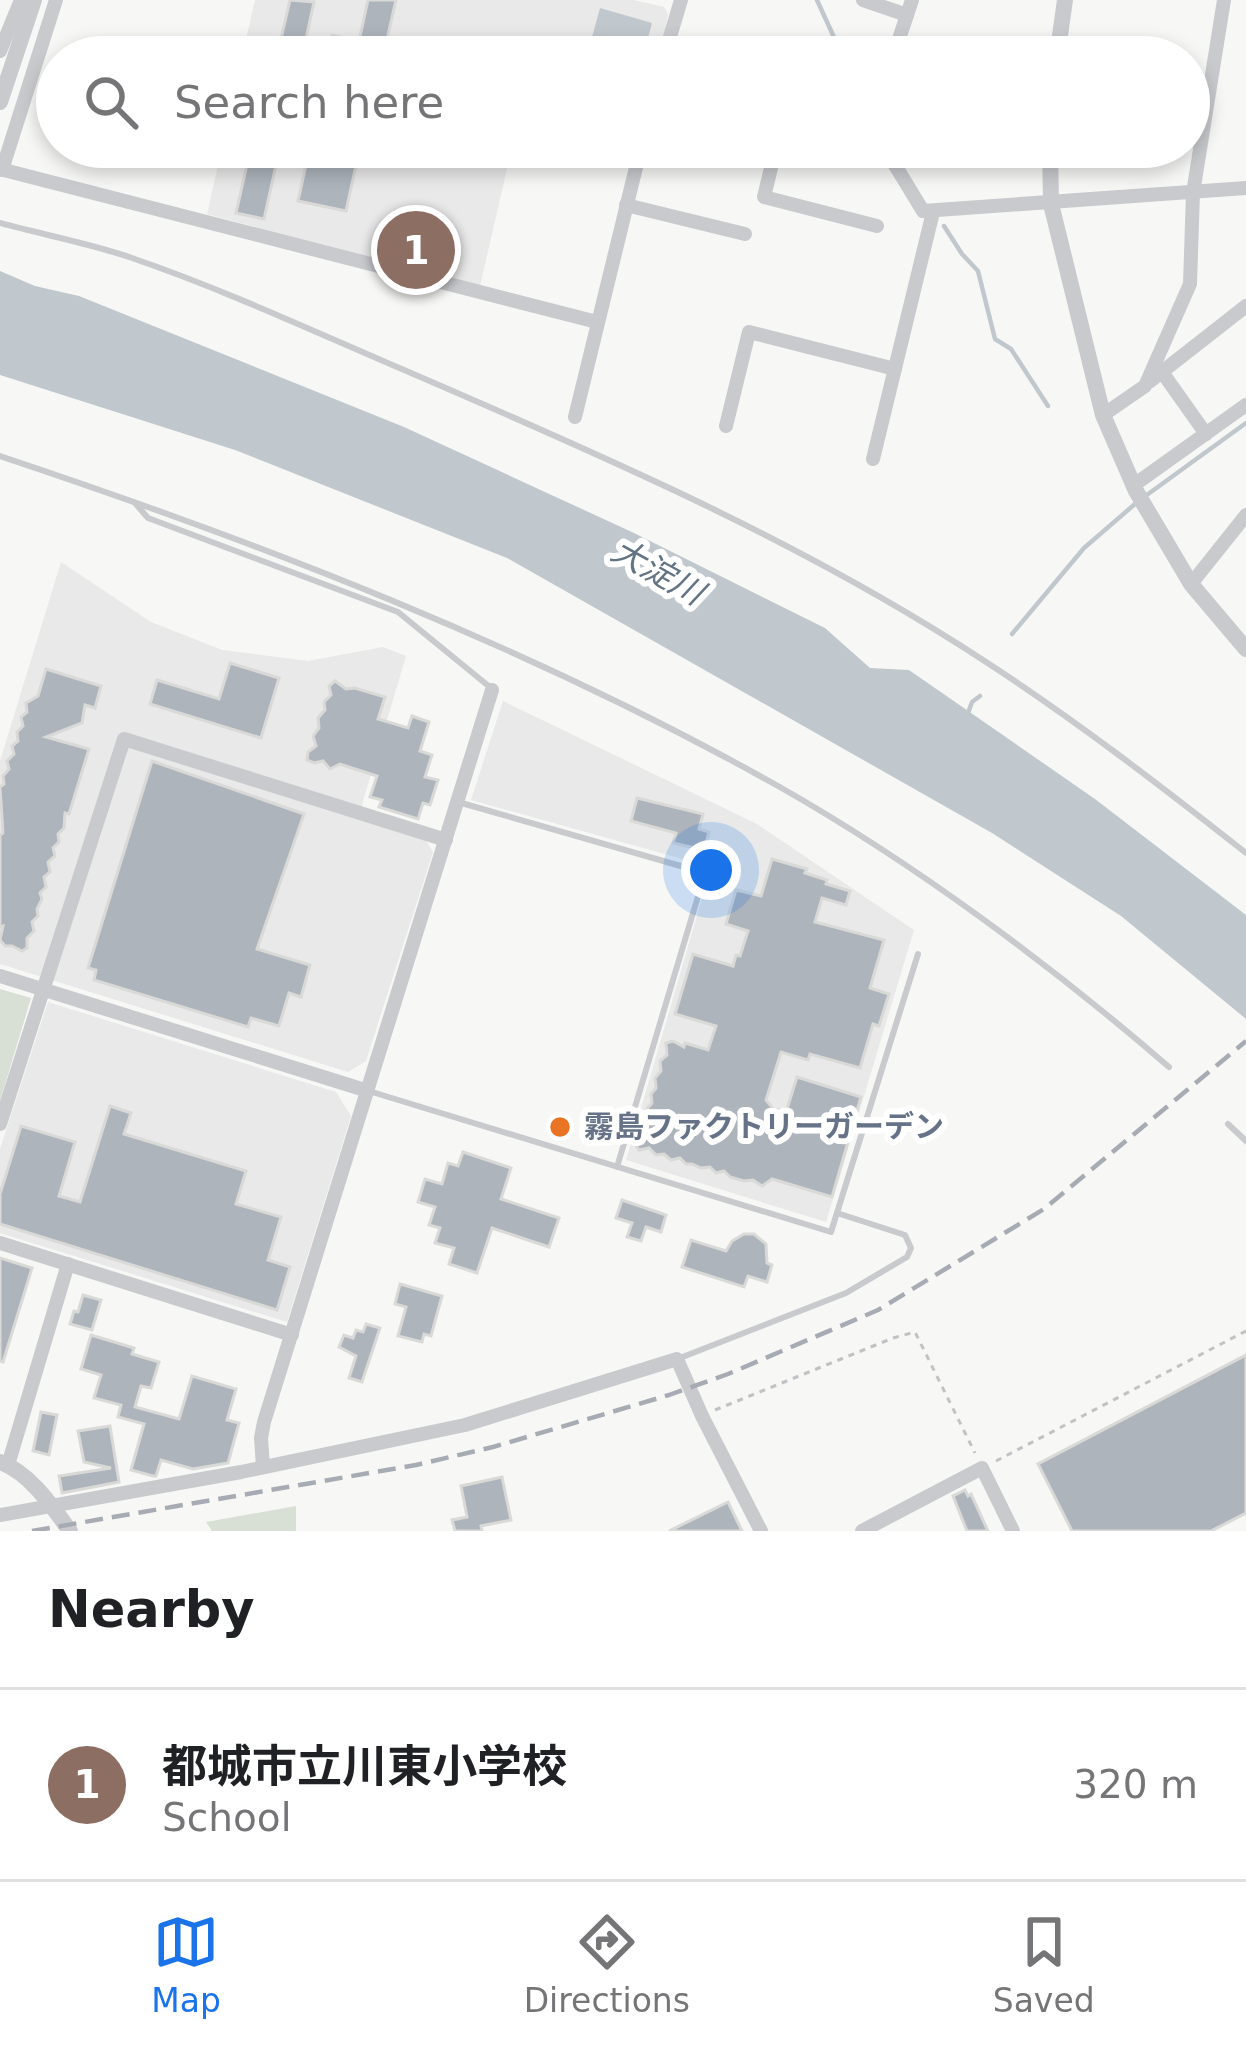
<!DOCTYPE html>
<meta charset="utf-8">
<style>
body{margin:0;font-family:"DejaVu Sans","Noto Sans JP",sans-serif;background:#f2f2f2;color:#202124}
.you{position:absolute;left:711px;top:870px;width:42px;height:42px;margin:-30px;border:9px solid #fff;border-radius:50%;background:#1a73e8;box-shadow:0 0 0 18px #1a73e833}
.badge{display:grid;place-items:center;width:78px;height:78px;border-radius:50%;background:#1a73e8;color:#fff;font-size:39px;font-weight:700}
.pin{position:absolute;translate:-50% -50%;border:6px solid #fff;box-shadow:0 3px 12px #0006}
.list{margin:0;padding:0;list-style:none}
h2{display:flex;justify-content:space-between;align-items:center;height:156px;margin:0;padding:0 48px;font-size:51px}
h2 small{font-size:39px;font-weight:400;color:#757577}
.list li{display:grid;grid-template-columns:78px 1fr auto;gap:36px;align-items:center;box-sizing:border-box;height:192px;padding:0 48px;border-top:3px solid #e0e0e0}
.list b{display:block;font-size:45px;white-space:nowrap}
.list p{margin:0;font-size:39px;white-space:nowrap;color:#757577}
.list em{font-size:39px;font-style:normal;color:#757577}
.icon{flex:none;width:66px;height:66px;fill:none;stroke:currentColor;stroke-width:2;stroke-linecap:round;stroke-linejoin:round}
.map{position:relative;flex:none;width:1246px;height:1531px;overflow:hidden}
.search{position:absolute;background:#fff;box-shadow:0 6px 18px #0003;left:36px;right:36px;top:36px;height:132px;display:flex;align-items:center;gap:30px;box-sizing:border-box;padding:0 42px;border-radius:66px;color:#757577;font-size:45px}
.sheet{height:348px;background:#fff}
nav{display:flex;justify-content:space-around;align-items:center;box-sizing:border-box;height:168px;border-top:3px solid #e0e0e0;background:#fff;font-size:33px;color:#757577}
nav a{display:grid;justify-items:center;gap:6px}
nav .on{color:#1a73e8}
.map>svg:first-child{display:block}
</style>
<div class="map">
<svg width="1246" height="1531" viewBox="0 0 1246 1531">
<rect width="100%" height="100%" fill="#f7f8f5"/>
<!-- built -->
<g fill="#e8e9e8">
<polygon points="255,0 634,0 664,7 668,14 660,57 600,57 536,42 532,57 242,57"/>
<polygon points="222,147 512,147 480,286 207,214"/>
<polygon points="61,562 151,622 222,650 308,661 383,647 406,656 358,818 425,839 433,852 366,1061 348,1072 0,964 0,761"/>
<polygon points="503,701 757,824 914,930 826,1222 626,1160 711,867 471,800"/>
<polygon points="48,1002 336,1092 351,1116 287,1322 0,1233 0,1149"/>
</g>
<!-- green -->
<g fill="#d8e0d6">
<polygon points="0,989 31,998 0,1101"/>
<polygon points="296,1506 296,1531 212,1531 206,1522"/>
</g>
<!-- water -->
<g fill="#c0c8ce">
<polygon points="600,8 652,23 643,56 591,41"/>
<polygon points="0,271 35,286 79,296 404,427 634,533 825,628 870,668 909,670 1095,799 1246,915 1246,1019 1121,916 992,833 507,558 235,450 0,375"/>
</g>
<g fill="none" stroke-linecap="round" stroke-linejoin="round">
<!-- stream -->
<g stroke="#c0c8ce" stroke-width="4.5">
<polyline points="817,0 843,57"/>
<polyline points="944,226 962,254 978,271 995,339 1011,349 1048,406"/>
<polyline points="1144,497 1246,423"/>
<polyline points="1012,634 1084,548 1135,504"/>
<polyline points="967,716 972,702 980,696"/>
</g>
</g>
<!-- building -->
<g fill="#aeb4bc" stroke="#d9dad7" stroke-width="3">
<polygon points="290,0 314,2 302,57 262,55 265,39 280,43"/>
<polygon points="368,0 396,0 383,57 327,57 332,35 359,41"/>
<polygon points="251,147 280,147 264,219 236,213"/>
<polygon points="310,147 360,147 346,211 298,201"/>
<polygon points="230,663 279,678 261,738 150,704 157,680 219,699"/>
<polygon points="46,669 101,686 95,708 85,705 82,723 46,737 89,749 69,814 65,813 64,828 58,834 59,842 53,848 55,856 48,862 50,872 44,877 46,887 40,893 42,899 37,909 38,916 32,922 34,931 27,938 27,948 22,951 12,946 5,946 0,940 3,926 0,927 0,835 3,833 0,787 4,784 3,776 9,769 7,761 14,754 12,746 18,741 17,732 23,726 21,717 27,712 26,703 38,696"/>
<polygon points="335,681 346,689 355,688 385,697 378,719 408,728 412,716 429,722 420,751 432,755 425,777 438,780 430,805 423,803 418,819 379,807 382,800 370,797 377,776 340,764 330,769 323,761 314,763 307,760 308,752 316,746 313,736 319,728 318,718 325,710 324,702 331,695 329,686"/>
<polygon points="152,761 304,814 257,949 310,965 301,997 289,993 279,1026 251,1018 248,1027 94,980 96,970 88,968"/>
<polygon points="637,798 703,814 699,829 709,832 704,850 673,843 676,833 631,821"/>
<polygon points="772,859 807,869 805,873 827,880 826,884 850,891 846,905 822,898 815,922 884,940 870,988 889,994 879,1026 873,1024 860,1068 810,1054 808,1060 781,1052 766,1100 774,1110 787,1109 797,1077 861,1097 832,1197 772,1179 762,1186 753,1180 744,1181 730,1177 724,1171 716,1173 710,1167 701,1168 692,1164 686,1164 680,1158 671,1160 664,1154 656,1155 649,1148 639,1150 635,1144 642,1134 640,1126 647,1119 646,1110 652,1103 651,1094 656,1088 655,1078 661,1071 660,1061 667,1055 666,1043 673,1041 684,1047 685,1043 708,1050 716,1026 675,1014 693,954 733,966 736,955 740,956 748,931 726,924 736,890 761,896"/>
<polygon points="110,1106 131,1113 124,1134 246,1171 236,1204 281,1217 268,1260 290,1267 277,1310 0,1224 0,1194 21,1126 75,1142 59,1196 80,1202"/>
<polygon points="463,1152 511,1168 501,1199 559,1218 549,1247 492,1228 477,1273 449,1264 454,1248 435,1243 440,1228 429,1225 435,1207 418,1202 425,1179 442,1184 448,1163 458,1166"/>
<polygon points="622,1200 666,1215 661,1232 646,1227 641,1241 627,1237 632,1223 616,1218"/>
<polygon points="744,1234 754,1234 766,1244 767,1263 772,1265 767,1282 748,1276 744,1287 682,1267 691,1240 726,1251 732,1241"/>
<polygon points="0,1258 32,1268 3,1362 0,1361"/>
<polygon points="400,1284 442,1296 431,1336 424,1334 422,1342 398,1336 406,1307 395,1304"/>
<polygon points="83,1295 101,1300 92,1330 70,1324 74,1311 78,1312"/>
<polygon points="366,1324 380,1328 362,1382 349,1378 356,1356 339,1347 344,1335 353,1338 356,1330 363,1332"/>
<polygon points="91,1335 134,1348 132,1354 159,1362 151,1388 141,1386 135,1407 179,1419 192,1376 236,1389 227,1420 239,1423 228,1463 193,1469 161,1460 156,1476 153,1476 131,1470 144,1424 118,1417 121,1405 94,1398 101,1375 81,1369"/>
<polygon points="1246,1355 1246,1513 1211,1531 1072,1531 1038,1464"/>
<polygon points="41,1412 57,1415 49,1455 33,1451"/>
<polygon points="110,1426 119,1482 62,1493 59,1476 111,1468 84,1462 78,1431"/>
<polygon points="502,1477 511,1520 481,1526 482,1531 455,1531 452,1520 467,1517 461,1486"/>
<polygon points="965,1490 968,1496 971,1494 988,1531 967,1531 953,1496"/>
<polygon points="728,1502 742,1531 669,1531"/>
</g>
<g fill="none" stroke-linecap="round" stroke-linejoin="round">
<!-- path -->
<g stroke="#c1c2c5" stroke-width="3" stroke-dasharray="6 6" stroke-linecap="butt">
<polyline points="715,1410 893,1338 915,1332 975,1453"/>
<polyline points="996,1461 1246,1331"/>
</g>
<!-- service -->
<g stroke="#c8cace" stroke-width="6">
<path d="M0 223C44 235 89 243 132 258 231 292 328 338 425 379 615 461 809 546 983 660 1074 719 1161 786 1246 853"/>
<path d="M0 456C267 545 532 648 778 786 914 863 1051 965 1169 1067"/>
<polyline points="135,503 148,518 398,612 491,688"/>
<polyline points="458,802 705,873 617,1167"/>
<polyline points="372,1092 831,1232 918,954"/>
<polyline points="1228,1124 1246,1141"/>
<polyline points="680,1358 846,1293 907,1257 911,1248 905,1235 837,1213"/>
</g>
<!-- minor -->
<g stroke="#c8cace" stroke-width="14">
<polyline points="863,0 907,15"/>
<polyline points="543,49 578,57"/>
<polyline points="0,51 21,0"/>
<polyline points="664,57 681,0"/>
<polyline points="893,57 912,0"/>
<polyline points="588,147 638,159"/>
<polyline points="776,147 764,197 877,226"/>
<polyline points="884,147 923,211 1246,188"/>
<polyline points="0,169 597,322"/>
<polyline points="2,170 56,0"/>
<polyline points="626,205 745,234"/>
<polyline points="1162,372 1206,434"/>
<polyline points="1149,382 1246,306"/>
<polyline points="1103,415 1145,386 1190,284 1193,193 1224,0"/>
<polyline points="575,417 641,147"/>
<polyline points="726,426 749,332 895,369"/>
<polyline points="873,459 933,212"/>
<polyline points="1134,485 1246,405"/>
<polyline points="1191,584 1246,515"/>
<polyline points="0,976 368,1091"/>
<polyline points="0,1124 124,739 446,840"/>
<polyline points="0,1243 292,1335"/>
<polyline points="8,1465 68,1264"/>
<polyline points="263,1466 261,1438 264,1422 492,690"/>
<polyline points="0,1515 241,1472 465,1425 677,1359 702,1416 761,1531"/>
<polyline points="862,1531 982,1468 1013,1531"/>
</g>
<!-- tertiary -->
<g stroke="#c8cace" stroke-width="16">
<polyline points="1057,57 1065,0"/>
<polyline points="0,102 34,0"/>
<polyline points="1050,147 1051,204 1103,415 1136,491 1191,584 1246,649"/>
<path d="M0 1462C30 1473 52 1506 70 1531"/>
</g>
<!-- rail -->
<polyline stroke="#a7abb3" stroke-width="4.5" stroke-dasharray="18 9" stroke-linecap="butt" points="32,1531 416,1465 493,1447 669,1395 728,1374 878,1310 1044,1209 1246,1041"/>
</g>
<!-- markers -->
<circle fill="#e97524" stroke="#fff" stroke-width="4.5" cx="560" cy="1127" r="12"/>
<g text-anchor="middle" stroke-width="12" stroke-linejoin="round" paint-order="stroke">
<!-- poi labels -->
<g font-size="30" font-weight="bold" fill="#667287" stroke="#fff" text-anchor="start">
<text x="584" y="1137">霧島ファクトリーガーデン</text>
</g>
<!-- water labels -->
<g font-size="33" font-style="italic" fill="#627383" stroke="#fff">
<text transform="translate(658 571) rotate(29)" y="12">大淀川</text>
</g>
</g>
</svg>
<div class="you"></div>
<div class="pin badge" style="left:416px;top:250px;background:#8d6e63">1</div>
<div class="search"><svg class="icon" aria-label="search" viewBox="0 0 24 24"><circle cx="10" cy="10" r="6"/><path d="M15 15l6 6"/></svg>Search here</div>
</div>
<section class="sheet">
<h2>Nearby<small></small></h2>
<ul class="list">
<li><span class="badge" style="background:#8d6e63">1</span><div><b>都城市立川東小学校</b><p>School</p></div><em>320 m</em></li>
</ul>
</section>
<nav>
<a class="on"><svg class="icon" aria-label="map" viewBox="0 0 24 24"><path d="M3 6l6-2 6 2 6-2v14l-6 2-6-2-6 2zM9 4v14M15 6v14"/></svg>Map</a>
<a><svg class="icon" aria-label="directions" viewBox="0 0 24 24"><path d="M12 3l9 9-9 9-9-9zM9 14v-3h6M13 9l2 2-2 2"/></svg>Directions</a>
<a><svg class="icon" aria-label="saved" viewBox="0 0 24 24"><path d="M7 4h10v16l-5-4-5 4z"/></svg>Saved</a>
</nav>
